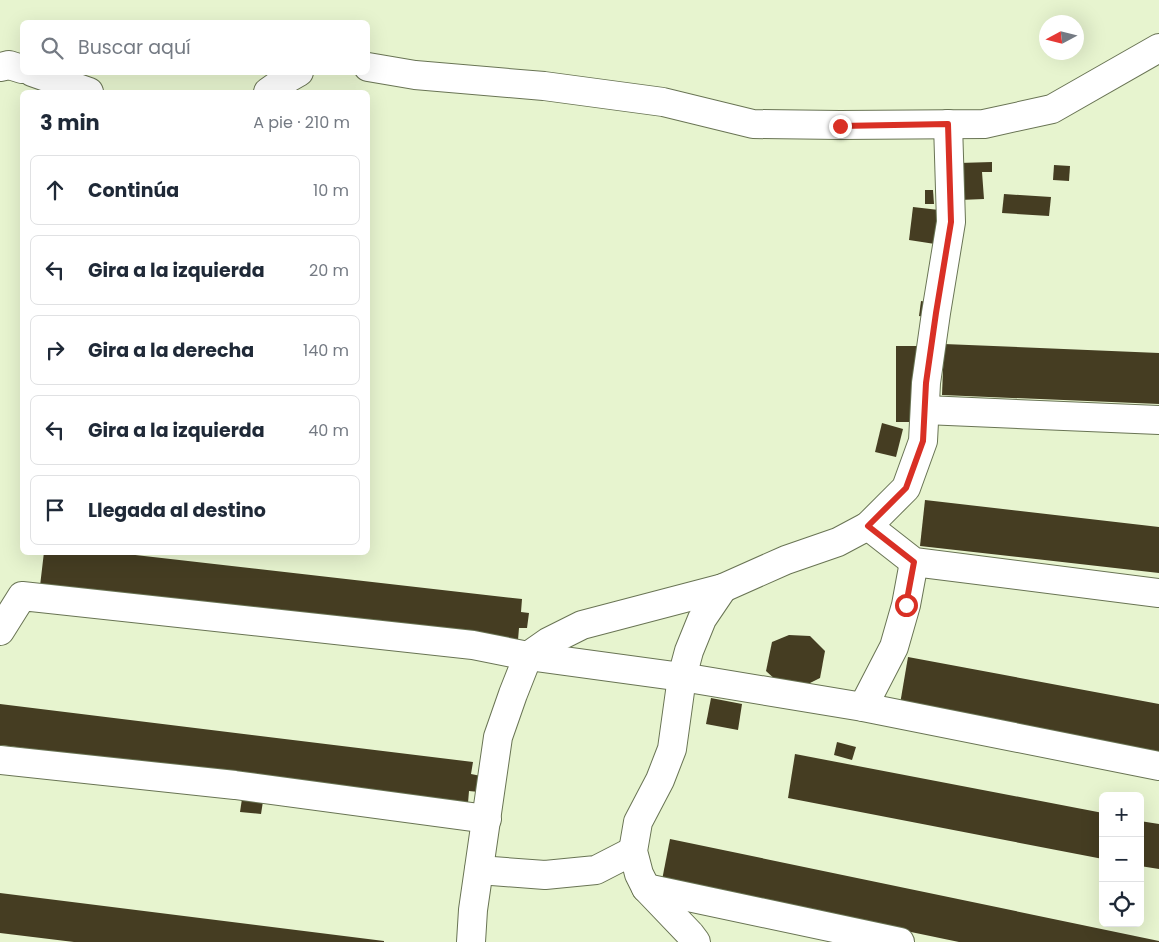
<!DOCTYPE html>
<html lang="es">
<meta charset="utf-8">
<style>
body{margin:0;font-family:Poppins,sans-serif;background:#f2f2f3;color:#1f2937}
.controls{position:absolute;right:15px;bottom:15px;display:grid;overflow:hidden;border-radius:8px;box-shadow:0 5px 20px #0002}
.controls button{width:45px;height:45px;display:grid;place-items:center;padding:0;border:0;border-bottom:1px solid #e0e1e3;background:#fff;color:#1f2937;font:25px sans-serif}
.compass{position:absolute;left:1039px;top:15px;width:45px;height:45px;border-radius:50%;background:#fff;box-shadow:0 5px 20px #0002;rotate:263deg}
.stop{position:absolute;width:15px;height:15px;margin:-11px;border:4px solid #d93025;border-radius:50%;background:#fff}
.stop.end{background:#d93025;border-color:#fff;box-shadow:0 1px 5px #0008}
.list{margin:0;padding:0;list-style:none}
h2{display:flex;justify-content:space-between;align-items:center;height:65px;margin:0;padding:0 20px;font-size:21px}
h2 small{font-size:16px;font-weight:400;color:#747a83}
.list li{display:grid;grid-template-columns:32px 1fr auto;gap:15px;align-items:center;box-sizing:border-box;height:70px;margin:0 10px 10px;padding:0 10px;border:1px solid #e0e1e3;border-radius:8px}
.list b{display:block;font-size:19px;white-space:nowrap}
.list em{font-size:16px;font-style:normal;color:#747a83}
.icon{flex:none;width:28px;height:28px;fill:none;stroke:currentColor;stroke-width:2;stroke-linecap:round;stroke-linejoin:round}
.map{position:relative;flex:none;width:1159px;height:942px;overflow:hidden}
.search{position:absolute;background:#fff;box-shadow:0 5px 20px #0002;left:20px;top:20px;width:350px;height:55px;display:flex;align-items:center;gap:12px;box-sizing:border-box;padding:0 18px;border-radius:8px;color:#747a83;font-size:19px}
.panel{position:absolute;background:#fff;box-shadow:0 5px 20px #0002;left:20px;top:90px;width:350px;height:465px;border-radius:8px}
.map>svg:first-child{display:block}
</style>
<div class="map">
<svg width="1159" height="942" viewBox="0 0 1159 942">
<rect width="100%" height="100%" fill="#e7f4cf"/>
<!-- building -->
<g fill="#453d22">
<polygon points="992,162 992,172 982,172 984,199 960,200 959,163"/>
<polygon points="1054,165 1070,166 1069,181 1053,180"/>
<polygon points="925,190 933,190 934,204 925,204"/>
<polygon points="1004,194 1051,197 1049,216 1002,213"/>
<polygon points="913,207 939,210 935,244 909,240"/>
<polygon points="921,301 927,302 925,317 919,316"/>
<polygon points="944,344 1159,353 1159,404 942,395"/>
<rect x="896" y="346" width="23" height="76"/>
<polygon points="882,423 903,429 896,457 875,452"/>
<polygon points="925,500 1159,527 1159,573 920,546"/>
<polygon points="44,552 109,552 522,599 521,612 529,613 527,628 519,628 518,640 40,586"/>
<polygon points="789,635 810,636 825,651 820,678 806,685 778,682 766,671 772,642"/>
<polygon points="908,657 1159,704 1159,752 900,704"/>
<polygon points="711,698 742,704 738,730 706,724"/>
<polygon points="0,704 473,762 471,774 481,776 479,792 469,791 468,803 0,745"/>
<polygon points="837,742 856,747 852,760 834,755"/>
<polygon points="795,754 1103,813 1103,859 788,798"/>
<polygon points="243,792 264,795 261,814 240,812"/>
<polygon points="1140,821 1159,824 1159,869 1140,866"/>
<polygon points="670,839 1159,941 1159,942 959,942 662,880"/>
<polygon points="0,893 384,941 384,942 74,942 0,933"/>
</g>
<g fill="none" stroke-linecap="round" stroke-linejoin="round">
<defs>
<g id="minor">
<polyline points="0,67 9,65 22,69"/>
<polyline points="368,67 415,75 544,86 663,102 753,124 840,125 984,124 1052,109 1159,48"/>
<polyline points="32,72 89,92"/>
<polyline points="268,92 285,80 299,72"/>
<polyline points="925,410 1159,420"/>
<polyline points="868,526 914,562 1159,593"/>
<polyline points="0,631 22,596 473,645 528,656 682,677 863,707 1159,766"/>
<polyline points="863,707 894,647 906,605 914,562"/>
<polyline points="0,760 235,785 487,819"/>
<polyline points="479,870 545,875 596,870 633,851"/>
<polyline points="646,888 900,942"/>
<polyline points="471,942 473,910 498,737 513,694 528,656 548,642 582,625 723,588 786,560 838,542 868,526 906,488 923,441 926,383 936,313 951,222 948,124"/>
<polyline points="696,942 690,934 646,888 639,874 633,851 638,822 660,780 672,749 682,677 689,651 702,619 723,588"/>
</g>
</defs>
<!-- minor casing -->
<use href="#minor" stroke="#697454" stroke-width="30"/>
<!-- minor -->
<use href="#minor" stroke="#fff" stroke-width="28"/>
</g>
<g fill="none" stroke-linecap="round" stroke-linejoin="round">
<!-- route -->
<polyline stroke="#d93025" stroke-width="6" points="840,126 948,124 951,222 936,313 926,383 923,441 906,488 868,526 914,562 906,605"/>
</g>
</svg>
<div class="controls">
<button>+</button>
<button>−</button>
<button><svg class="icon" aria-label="locate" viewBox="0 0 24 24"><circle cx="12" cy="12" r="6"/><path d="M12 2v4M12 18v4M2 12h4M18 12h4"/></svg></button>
</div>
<svg class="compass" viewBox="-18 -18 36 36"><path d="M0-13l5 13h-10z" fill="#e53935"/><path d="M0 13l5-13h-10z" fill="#747a83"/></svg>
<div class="stop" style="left:906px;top:605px"></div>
<div class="stop end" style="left:840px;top:126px"></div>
<div class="search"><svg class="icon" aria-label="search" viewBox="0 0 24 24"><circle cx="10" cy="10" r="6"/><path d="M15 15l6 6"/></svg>Buscar aquí</div>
<section class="panel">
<h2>3 min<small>A pie · 210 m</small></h2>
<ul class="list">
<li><svg class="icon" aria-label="ahead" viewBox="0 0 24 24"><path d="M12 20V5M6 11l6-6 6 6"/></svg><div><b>Continúa</b></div><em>10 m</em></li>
<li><svg class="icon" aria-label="left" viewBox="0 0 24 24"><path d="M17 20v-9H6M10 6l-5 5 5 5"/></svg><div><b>Gira a la izquierda</b></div><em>20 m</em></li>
<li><svg class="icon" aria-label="right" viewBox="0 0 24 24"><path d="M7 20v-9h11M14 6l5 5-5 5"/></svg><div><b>Gira a la derecha</b></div><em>140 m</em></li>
<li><svg class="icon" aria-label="left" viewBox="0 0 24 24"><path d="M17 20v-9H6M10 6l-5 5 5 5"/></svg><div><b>Gira a la izquierda</b></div><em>40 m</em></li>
<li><svg class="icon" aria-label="arrive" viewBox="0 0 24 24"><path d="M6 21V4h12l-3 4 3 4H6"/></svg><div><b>Llegada al destino</b></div></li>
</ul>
</section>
</div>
